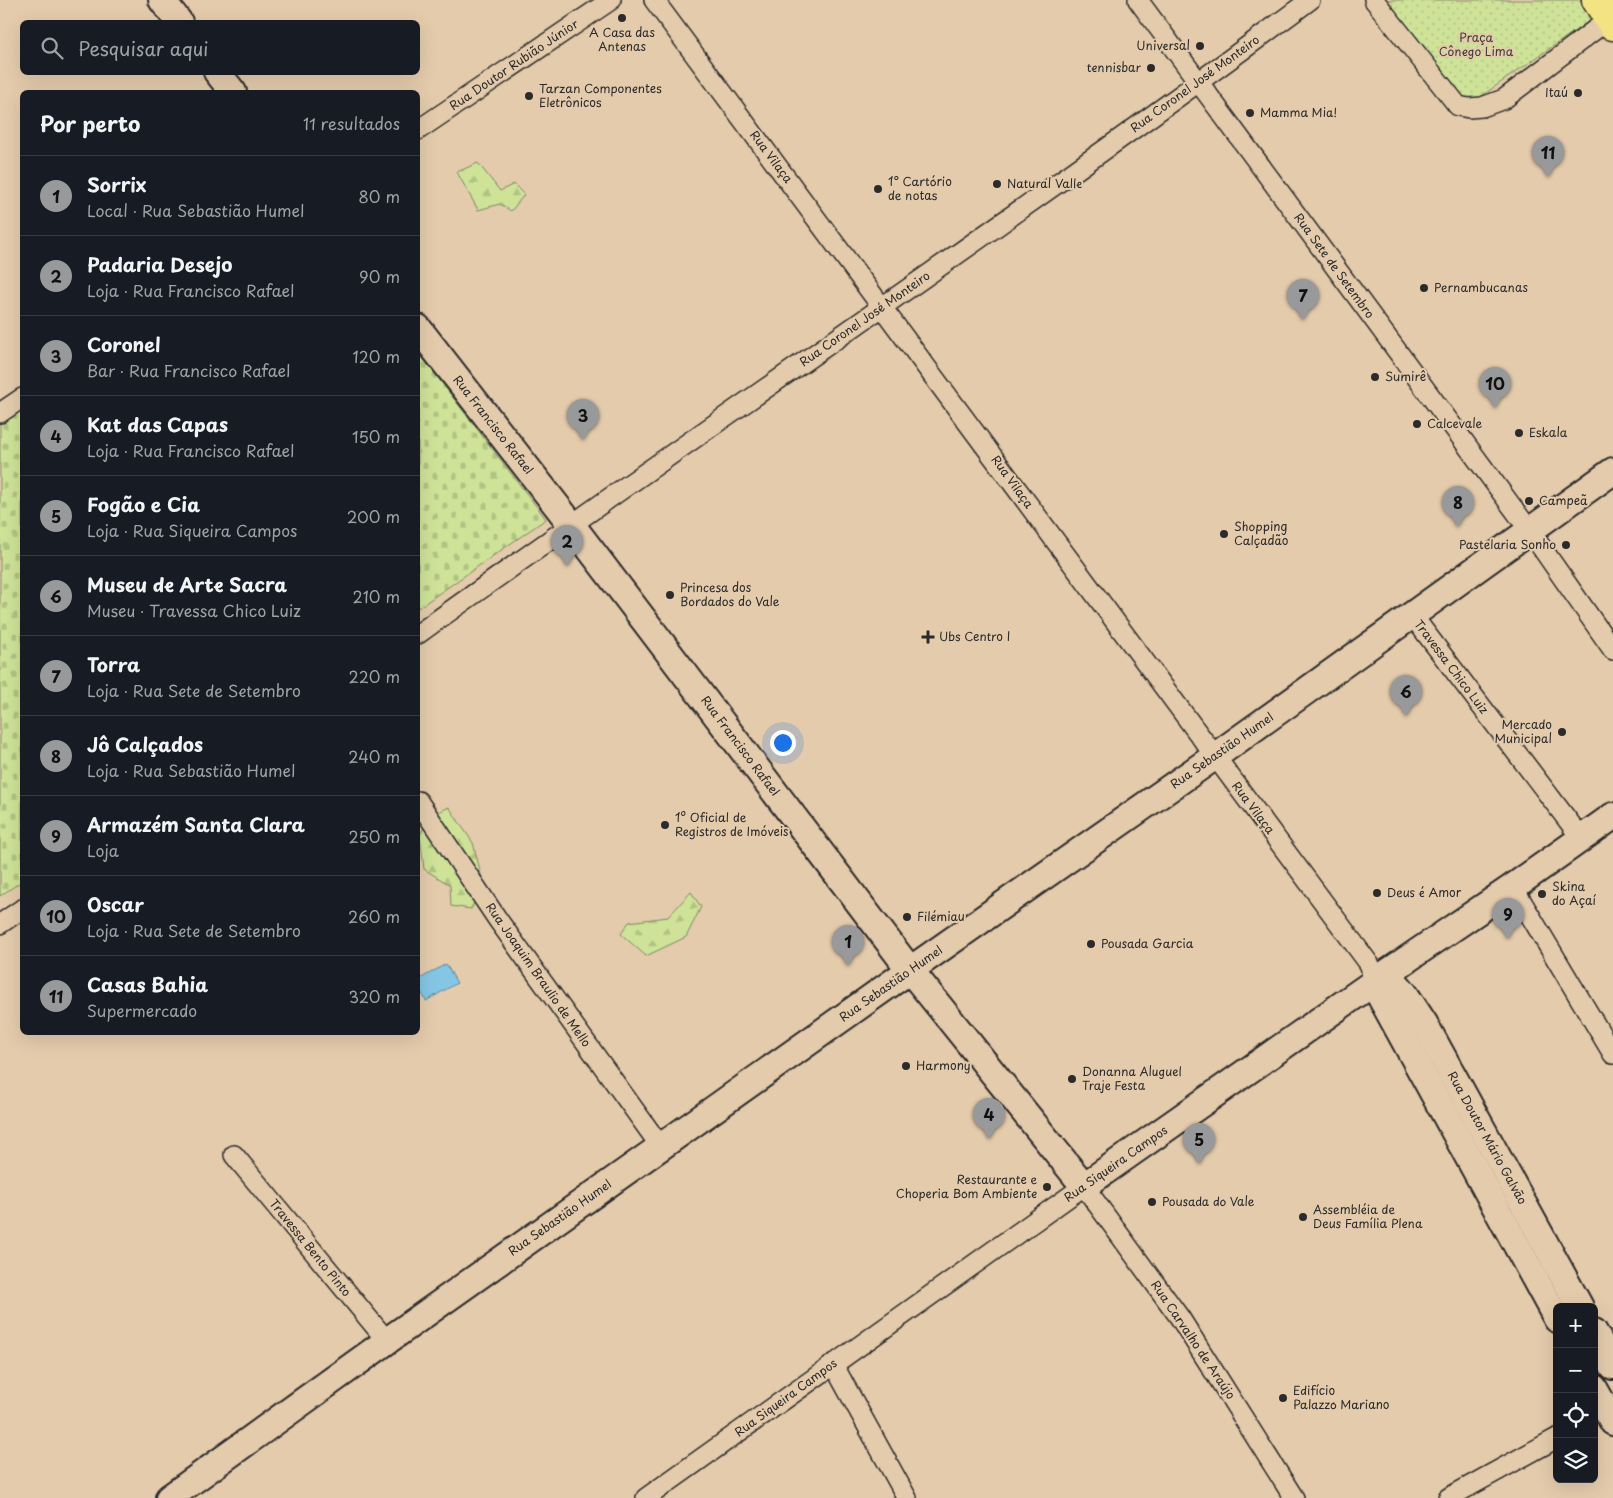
<!DOCTYPE html>
<html lang="pt">
<meta charset="utf-8">
<style>
body{margin:0;font-family:"Playpen Sans",sans-serif;background:#20242c;color:#f1f3f6}
.controls{position:absolute;right:15px;bottom:15px;display:grid;overflow:hidden;border-radius:8px;box-shadow:0 5px 20px #0002}
.controls button{width:45px;height:45px;display:grid;place-items:center;padding:0;border:0;border-bottom:1px solid #363941;background:#171b24;color:#f1f3f6;font:25px sans-serif}
.you{position:absolute;left:782px;top:742px;width:18px;height:18px;margin:-12px;border:4px solid #fff;border-radius:50%;background:#1a73e8;box-shadow:0 0 0 8px #1a73e833}
.badge{display:grid;place-items:center;width:32px;height:32px;border-radius:50%;background:#98999b;color:#111;font-size:16px;font-weight:700}
.pin{position:absolute;translate:-50% -41px;filter:drop-shadow(0 1px 2px #0008)}
.pin::after{content:'';position:absolute;top:26px;width:18px;height:15px;background:inherit;clip-path:polygon(0 0,100% 0,50% 100%)}
.list{margin:0;padding:0;list-style:none}
h2{display:flex;justify-content:space-between;align-items:center;height:65px;margin:0;padding:0 20px;font-size:21px}
h2 small{font-size:16px;font-weight:400;color:#9ea1a6}
.list li{display:grid;grid-template-columns:32px 1fr auto;gap:15px;align-items:center;box-sizing:border-box;height:80px;padding:0 20px;border-top:1px solid #363941}
.list b{display:block;font-size:19px;white-space:nowrap}
.list p{margin:0;font-size:16px;white-space:nowrap;color:#9ea1a6}
.list em{font-size:16px;font-style:normal;color:#9ea1a6}
.icon{flex:none;width:28px;height:28px;fill:none;stroke:currentColor;stroke-width:2;stroke-linecap:round;stroke-linejoin:round}
.map{position:relative;flex:none;width:1613px;height:1498px;overflow:hidden}
.search{position:absolute;background:#171b24;box-shadow:0 5px 20px #0002;left:20px;top:20px;width:400px;height:55px;display:flex;align-items:center;gap:12px;box-sizing:border-box;padding:0 18px;border-radius:8px;color:#9ea1a6;font-size:19px}
.panel{position:absolute;background:#171b24;box-shadow:0 5px 20px #0002;left:20px;top:90px;width:400px;height:945px;border-radius:8px}
.map>svg:first-child{display:block}
</style>
<div class="map">
<svg width="1613" height="1498" viewBox="0 0 1613 1498">
<defs>
<pattern id="grass-dots" width="8" height="8" patternUnits="userSpaceOnUse" patternTransform="scale(1.25)"><rect width="8" height="8" fill="#cee398"/><path d="M2 2h.1M6 6h.1" fill="none" stroke="#b1c383" stroke-width="1.8" stroke-linecap="round"/></pattern>
<pattern id="forest-firs" width="22" height="20" patternUnits="userSpaceOnUse" patternTransform="scale(1.25)"><rect width="22" height="20" fill="#cee398"/><path d="M5 1l3.5 6h-7zM16 11l3.5 6h-7z" fill="#b1c383"/></pattern>
<pattern id="cemetery-stones" width="16" height="16" patternUnits="userSpaceOnUse" patternTransform="scale(1.25)"><rect width="16" height="16" fill="#cee398"/><path d="M2 7V4a2 2 0 0 1 4 0v3zM10 15v-3a2 2 0 0 1 4 0v3z" fill="#b1c383"/></pattern>
</defs>
<rect width="100%" height="100%" fill="#e4cbac"/>
<filter id="ink" filterUnits="userSpaceOnUse"><feTurbulence type="fractalNoise" baseFrequency=".02" numOctaves="2"/><feDisplacementMap in="SourceGraphic" scale="10" xChannelSelector="R" yChannelSelector="G"/><feConvolveMatrix kernelMatrix="1 2 1 2 8 2 1 2 1" color-interpolation-filters="sRGB"/></filter>
<g filter="url(#ink)">
<!-- grass -->
<polygon fill="url(#grass-dots)" stroke="#7c8762" points="1388,0 1594,0 1602,12 1464,108"/>
<!-- forest -->
<g fill="url(#forest-firs)" stroke="#7c8762">
<polygon points="478,163 500,191 514,184 524,195 511,211 500,204 478,210 457,172"/>
<polygon points="449,807 473,843 484,886 471,909 451,906 450,885 424,869 420,835 429,817"/>
<polygon points="691,892 701,907 686,937 646,956 621,934 629,922 668,917"/>
</g>
<!-- cemetery -->
<g fill="url(#cemetery-stones)" stroke="#7c8762">
<polygon points="418,352 546,519 418,608"/>
<polygon points="22,408 22,881 0,896 0,423"/>
</g>
<!-- water -->
<polygon fill="#84c7e5" stroke="#60899b" points="446,964 457,983 426,1001 418,986 418,980"/>
<g fill="none" stroke-linecap="round" stroke-linejoin="round">
<defs>
<g id="street">
<polyline points="654,0 1370,965 1373,983"/>
<polyline points="1138,0 1530,531 1613,650"/>
<polyline points="1374,0 1458,106 1469,108 1482,107 1504,99 1609,19"/>
<polyline points="418,130 611,0"/>
<polyline points="0,413 22,398"/>
<polyline points="1412,615 1582,839"/>
<path d="M418 634C714 421 1017 218 1310 0"/>
<polyline points="418,801 498,920 661,1147"/>
<polyline points="1513,887 1613,1054"/>
<polyline points="0,924 22,909"/>
<polyline points="234,1155 387,1341"/>
<polyline points="833,1364 907,1498"/>
<polyline points="646,1498 1084,1186 1180,1318 1294,1498"/>
<polyline points="1448,1498 1557,1438"/>
</g>
<g id="secondary">
<polyline points="162,0 179,22"/>
<polyline points="217,72 233,92"/>
<polyline points="418,328 571,524 910,970 1084,1186 1387,973 1513,887 1613,816"/>
<polyline points="1387,973 1405,994 1424,1023 1580,1307"/>
<polyline points="1373,983 1557,1319"/>
<polyline points="1594,1332 1613,1366"/>
<polyline points="1594,1388 1613,1422"/>
<polyline points="169,1498 387,1341 910,970 1214,757 1613,471"/>
</g>
<polyline id="primary" points="1596,0 1613,26"/>
</defs>
<!-- street casing -->
<use href="#street" stroke="#2b2b2b" stroke-width="22"/>
<!-- secondary casing -->
<use href="#secondary" stroke="#2b2b2b" stroke-width="30"/>
<!-- primary casing -->
<use href="#primary" stroke="#2b2b2b" stroke-width="31"/>
<!-- street -->
<use href="#street" stroke="#e4cbac" stroke-width="19"/>
<!-- secondary -->
<use href="#secondary" stroke="#e4cbac" stroke-width="26"/>
<!-- primary -->
<use href="#primary" stroke="#f4e382" stroke-width="28"/>
</g>
</g>
<!-- markers -->
<g fill="#2b2b2b" stroke="#e4cbac" stroke-width="2">
<circle cx="622" cy="18" r="5"/>
<circle cx="1200" cy="46" r="5"/>
<circle cx="1151" cy="68" r="5"/>
<circle cx="1578" cy="93" r="5"/>
<circle cx="529" cy="96" r="5"/>
<circle cx="1250" cy="113" r="5"/>
<circle cx="997" cy="184" r="5"/>
<circle cx="878" cy="189" r="5"/>
<circle cx="1424" cy="288" r="5"/>
<circle cx="1375" cy="377" r="5"/>
<circle cx="1417" cy="424" r="5"/>
<circle cx="1519" cy="433" r="5"/>
<circle cx="1529" cy="501" r="5"/>
<circle cx="1224" cy="534" r="5"/>
<circle cx="1566" cy="545" r="5"/>
<circle cx="670" cy="595" r="5"/>
<path d="M925.5 629.5h5v5h5v5h-5v5h-5v-5h-5v-5h5z"/>
<circle cx="1562" cy="732" r="5"/>
<circle cx="665" cy="825" r="5"/>
<circle cx="1377" cy="893" r="5"/>
<circle cx="1542" cy="894" r="5"/>
<circle cx="907" cy="917" r="5"/>
<circle cx="1091" cy="944" r="5"/>
<circle cx="906" cy="1066" r="5"/>
<circle cx="1072" cy="1079" r="5"/>
<circle cx="1047" cy="1187" r="5"/>
<circle cx="1152" cy="1202" r="5"/>
<circle cx="1303" cy="1217" r="5"/>
<circle cx="1283" cy="1398" r="5"/>
</g>
<g text-anchor="middle" stroke-width="4" stroke-linejoin="round" paint-order="stroke">
<!-- poi labels -->
<g font-size="12" fill="#2b2b2b" stroke="#e4cbac" text-anchor="start">
<text x="622" y="37" text-anchor="middle">A Casa das<tspan x="622" dy="14">Antenas</tspan></text>
<text x="1190" y="50" text-anchor="end">Universal</text>
<text x="1141" y="72" text-anchor="end">tennisbar</text>
<text x="539" y="93">Tarzan Componentes<tspan x="539" dy="14">Eletrônicos</tspan></text>
<text x="1568" y="97" text-anchor="end">Itaú</text>
<text x="1260" y="117">Mamma Mia!</text>
<text x="888" y="186">1° Cartório<tspan x="888" dy="14">de notas</tspan></text>
<text x="1007" y="188">Natural Valle</text>
<text x="1434" y="292">Pernambucanas</text>
<text x="1385" y="381">Sumirê</text>
<text x="1427" y="428">Calcevale</text>
<text x="1529" y="437">Eskala</text>
<text x="1539" y="505">Campeã</text>
<text x="1234" y="531">Shopping<tspan x="1234" dy="14">Calçadão</tspan></text>
<text x="1556" y="549" text-anchor="end">Pastelaria Sonho</text>
<text x="680" y="592">Princesa dos<tspan x="680" dy="14">Bordados do Vale</tspan></text>
<text x="939" y="641">Ubs Centro I</text>
<text x="1552" y="729" text-anchor="end">Mercado<tspan x="1552" dy="14">Municipal</tspan></text>
<text x="675" y="822">1º Oficial de<tspan x="675" dy="14">Registros de Imóveis</tspan></text>
<text x="1552" y="891">Skina<tspan x="1552" dy="14">do Açaí</tspan></text>
<text x="1387" y="897">Deus é Amor</text>
<text x="917" y="921">Filémiau</text>
<text x="1101" y="948">Pousada Garcia</text>
<text x="916" y="1070">Harmony</text>
<text x="1082" y="1076">Donanna Aluguel<tspan x="1082" dy="14">Traje Festa</tspan></text>
<text x="1037" y="1184" text-anchor="end">Restaurante e<tspan x="1037" dy="14">Choperia Bom Ambiente</tspan></text>
<text x="1162" y="1206">Pousada do Vale</text>
<text x="1313" y="1214">Assembléia de<tspan x="1313" dy="14">Deus Família Plena</tspan></text>
<text x="1293" y="1395">Edifício<tspan x="1293" dy="14">Palazzo Mariano</tspan></text>
</g>
<!-- park labels -->
<g font-size="12" fill="#3b3d36" stroke="#e4cbac">
<text x="1476" y="42">Praça<tspan x="1476" dy="14">Cônego Lima</tspan></text>
</g>
<!-- street labels -->
<g font-size="12" fill="#2b2b2b" stroke="#e4cbac">
<text transform="translate(514 65) rotate(-34)" y="4">Rua Doutor Rubião Júnior</text>
<text transform="translate(1195 84) rotate(-36)" y="4">Rua Coronel José Monteiro</text>
<text transform="translate(771 157) rotate(53)" y="4">Rua Vilaça</text>
<text transform="translate(1334 266) rotate(54)" y="4">Rua Sete de Setembro</text>
<text transform="translate(865 319) rotate(-35)" y="4">Rua Coronel José Monteiro</text>
<text transform="translate(493 425) rotate(52)" y="4">Rua Francisco Rafael</text>
<text transform="translate(1012 482) rotate(54)" y="4">Rua Vilaça</text>
<text transform="translate(1451 667) rotate(53)" y="4">Travessa Chico Luiz</text>
<text transform="translate(740 746) rotate(53)" y="4">Rua Francisco Rafael</text>
<text transform="translate(1222 751) rotate(-35)" y="4">Rua Sebastião Humel</text>
<text transform="translate(1253 808) rotate(53)" y="4">Rua Vilaça</text>
<text transform="translate(538 975) rotate(55)" y="4">Rua Joaquim Braulio de Mello</text>
<text transform="translate(891 984) rotate(-35)" y="4">Rua Sebastião Humel</text>
<text transform="translate(1487 1138) rotate(61)" y="4">Rua Doutor Mário Galvão</text>
<text transform="translate(1116 1164) rotate(-35)" y="4">Rua Siqueira Campos</text>
<text transform="translate(560 1218) rotate(-35)" y="4">Rua Sebastião Humel</text>
<text transform="translate(310 1248) rotate(51)" y="4">Travessa Bento Pinto</text>
<text transform="translate(1193 1340) rotate(56)" y="4">Rua Carvalho de Araújo</text>
<text transform="translate(786 1398) rotate(-36)" y="4">Rua Siqueira Campos</text>
</g>
</g>
</svg>
<div class="controls">
<button>+</button>
<button>−</button>
<button><svg class="icon" aria-label="locate" viewBox="0 0 24 24"><circle cx="12" cy="12" r="6"/><path d="M12 2v4M12 18v4M2 12h4M18 12h4"/></svg></button>
<button><svg class="icon" aria-label="layers" viewBox="0 0 24 24"><path d="M12 4l9 5-9 5-9-5zM3 14l9 5 9-5"/></svg></button>
</div>
<div class="you"></div>
<div class="pin badge" style="left:848px;top:966px">1</div>
<div class="pin badge" style="left:567px;top:566px">2</div>
<div class="pin badge" style="left:583px;top:440px">3</div>
<div class="pin badge" style="left:989px;top:1139px">4</div>
<div class="pin badge" style="left:1199px;top:1164px">5</div>
<div class="pin badge" style="left:1406px;top:716px">6</div>
<div class="pin badge" style="left:1303px;top:320px">7</div>
<div class="pin badge" style="left:1458px;top:527px">8</div>
<div class="pin badge" style="left:1508px;top:939px">9</div>
<div class="pin badge" style="left:1495px;top:408px">10</div>
<div class="pin badge" style="left:1548px;top:177px">11</div>
<div class="search"><svg class="icon" aria-label="search" viewBox="0 0 24 24"><circle cx="10" cy="10" r="6"/><path d="M15 15l6 6"/></svg>Pesquisar aqui</div>
<section class="panel">
<h2>Por perto<small>11 resultados</small></h2>
<ul class="list">
<li><span class="badge">1</span><div><b>Sorrix</b><p>Local · Rua Sebastião Humel</p></div><em>80 m</em></li>
<li><span class="badge">2</span><div><b>Padaria Desejo</b><p>Loja · Rua Francisco Rafael</p></div><em>90 m</em></li>
<li><span class="badge">3</span><div><b>Coronel</b><p>Bar · Rua Francisco Rafael</p></div><em>120 m</em></li>
<li><span class="badge">4</span><div><b>Kat das Capas</b><p>Loja · Rua Francisco Rafael</p></div><em>150 m</em></li>
<li><span class="badge">5</span><div><b>Fogão e Cia</b><p>Loja · Rua Siqueira Campos</p></div><em>200 m</em></li>
<li><span class="badge">6</span><div><b>Museu de Arte Sacra</b><p>Museu · Travessa Chico Luiz</p></div><em>210 m</em></li>
<li><span class="badge">7</span><div><b>Torra</b><p>Loja · Rua Sete de Setembro</p></div><em>220 m</em></li>
<li><span class="badge">8</span><div><b>Jô Calçados</b><p>Loja · Rua Sebastião Humel</p></div><em>240 m</em></li>
<li><span class="badge">9</span><div><b>Armazém Santa Clara</b><p>Loja</p></div><em>250 m</em></li>
<li><span class="badge">10</span><div><b>Oscar</b><p>Loja · Rua Sete de Setembro</p></div><em>260 m</em></li>
<li><span class="badge">11</span><div><b>Casas Bahia</b><p>Supermercado</p></div><em>320 m</em></li>
</ul>
</section>
</div>
